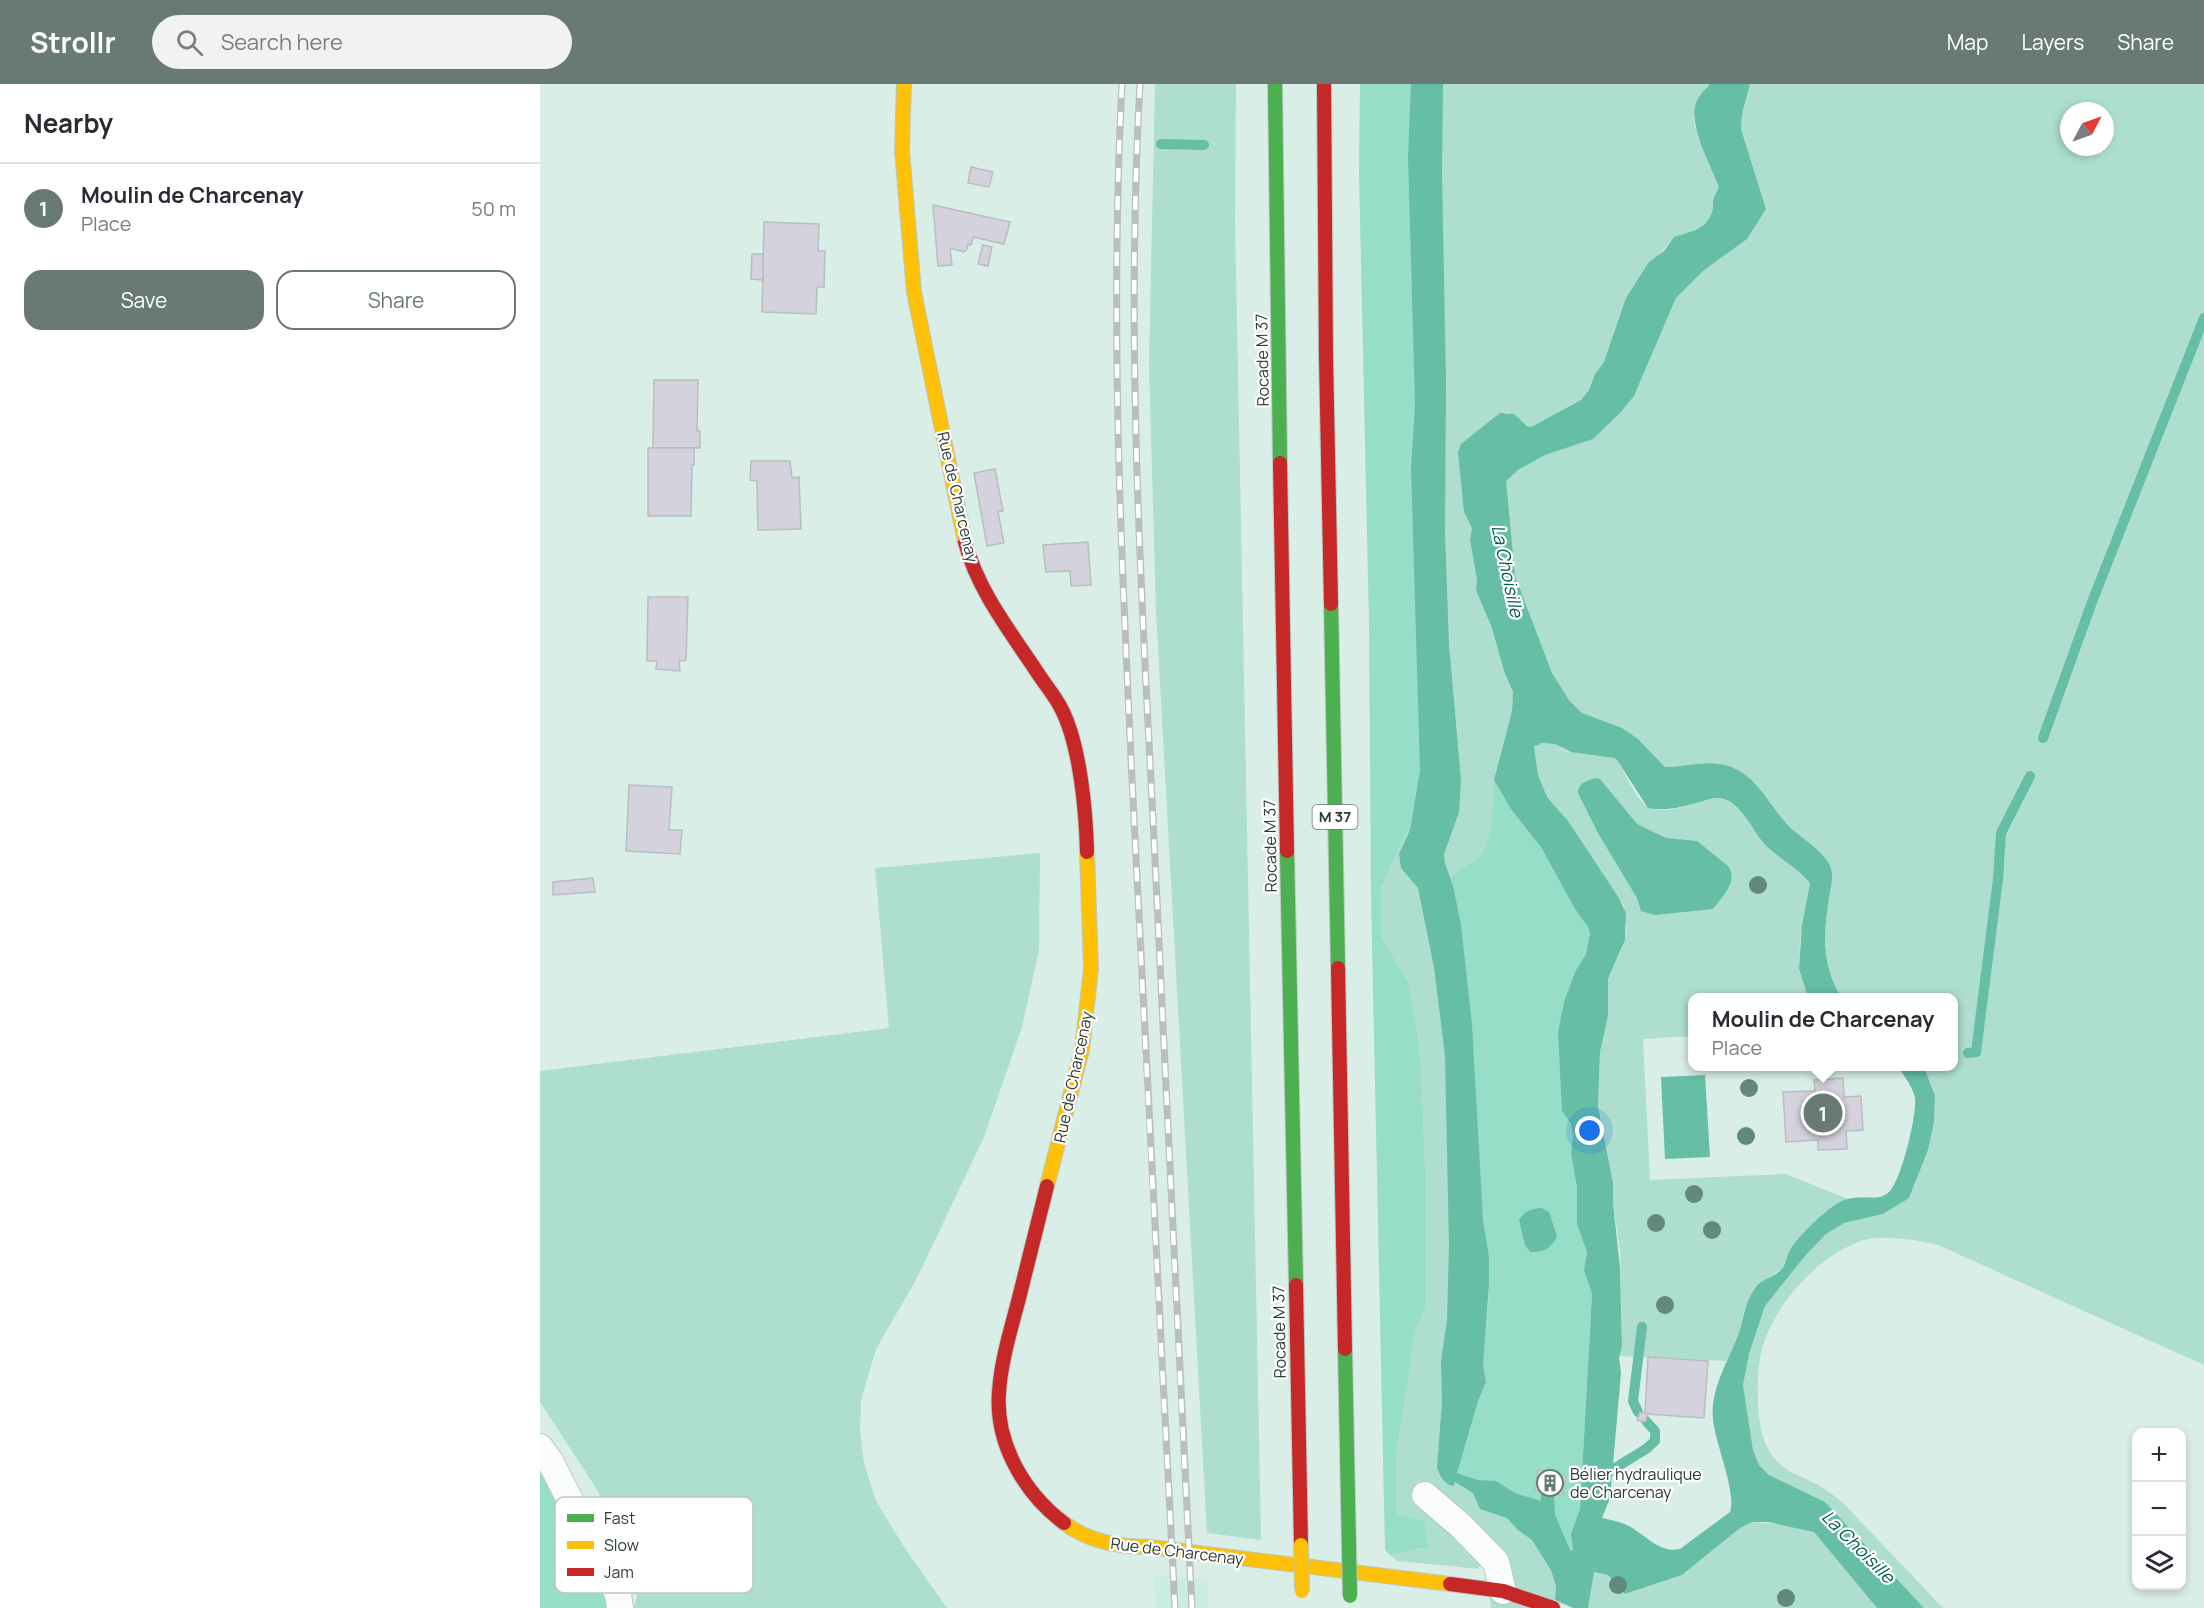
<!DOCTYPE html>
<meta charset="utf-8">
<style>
body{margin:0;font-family:Manrope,sans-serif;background:#f2f2f3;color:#2b2b33}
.controls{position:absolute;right:18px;bottom:18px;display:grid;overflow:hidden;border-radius:12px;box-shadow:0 3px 9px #0003}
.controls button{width:54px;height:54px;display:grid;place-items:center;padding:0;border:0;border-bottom:2px solid #e1e1e2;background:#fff;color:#2b2b33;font:30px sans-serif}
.compass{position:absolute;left:1520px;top:18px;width:54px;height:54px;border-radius:50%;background:#fff;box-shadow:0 3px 9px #0003;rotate:49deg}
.you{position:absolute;left:1050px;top:1047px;width:21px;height:21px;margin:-15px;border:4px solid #fff;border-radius:50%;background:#1a73e8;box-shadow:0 0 0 9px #1a73e833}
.badge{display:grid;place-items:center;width:39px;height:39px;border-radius:50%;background:#697a74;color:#fff;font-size:20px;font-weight:700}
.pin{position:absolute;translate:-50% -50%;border:3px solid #fff;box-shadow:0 2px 6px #0006}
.popup{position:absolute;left:1148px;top:909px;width:270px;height:78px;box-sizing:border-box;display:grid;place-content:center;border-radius:12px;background:#fff;filter:drop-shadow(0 2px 4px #0005);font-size:20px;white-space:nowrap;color:#7c7c81}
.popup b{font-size:22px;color:#2b2b33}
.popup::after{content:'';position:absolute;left:50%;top:100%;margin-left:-12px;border:12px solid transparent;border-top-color:#fff}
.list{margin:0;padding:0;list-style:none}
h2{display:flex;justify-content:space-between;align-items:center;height:78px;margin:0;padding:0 24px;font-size:26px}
h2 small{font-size:20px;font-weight:400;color:#7c7c81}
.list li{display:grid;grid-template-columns:39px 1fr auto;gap:18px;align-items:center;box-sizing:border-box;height:90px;padding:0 24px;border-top:2px solid #e1e1e2}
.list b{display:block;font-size:22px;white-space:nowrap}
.list p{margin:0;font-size:20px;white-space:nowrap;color:#7c7c81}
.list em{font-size:20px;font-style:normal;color:#7c7c81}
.actions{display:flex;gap:12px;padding:18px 24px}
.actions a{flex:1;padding:14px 0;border:2px solid #697a74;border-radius:18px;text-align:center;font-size:21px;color:#697a74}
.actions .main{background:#697a74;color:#fff}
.icon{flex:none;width:33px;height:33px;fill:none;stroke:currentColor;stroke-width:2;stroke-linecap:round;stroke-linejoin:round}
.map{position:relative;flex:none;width:1664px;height:1524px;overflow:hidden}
header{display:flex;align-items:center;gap:36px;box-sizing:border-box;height:84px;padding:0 30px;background:#697a74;color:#fff}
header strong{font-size:28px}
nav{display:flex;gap:33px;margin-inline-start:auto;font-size:21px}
.search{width:420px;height:54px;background:#f2f2f3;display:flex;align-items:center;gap:15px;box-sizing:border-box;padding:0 21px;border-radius:33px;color:#7c7c81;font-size:22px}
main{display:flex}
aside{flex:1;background:#fff}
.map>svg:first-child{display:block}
</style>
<header>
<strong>Strollr</strong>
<div class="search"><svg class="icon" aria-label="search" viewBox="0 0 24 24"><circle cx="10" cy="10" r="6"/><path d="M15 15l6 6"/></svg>Search here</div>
<nav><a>Map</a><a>Layers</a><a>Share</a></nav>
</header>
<main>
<aside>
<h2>Nearby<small></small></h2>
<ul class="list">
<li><span class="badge">1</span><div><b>Moulin de Charcenay</b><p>Place</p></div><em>50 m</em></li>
</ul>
<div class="actions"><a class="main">Save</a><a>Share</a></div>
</aside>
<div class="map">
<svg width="1664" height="1524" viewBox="0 0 1664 1524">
<rect width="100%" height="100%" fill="#d9eee6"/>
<!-- built -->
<polygon fill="#cbede0" points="614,1491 667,1495 668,1524 616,1524"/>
<!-- green -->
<g fill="#aedfce" fill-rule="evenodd">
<polygon points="615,0 696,0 695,138 721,1456 667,1449 616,526 609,282"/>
<path d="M859 0H1170L1154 26V40L1178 101 1179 105 1174 114 1173 127 1170 135 1150 150 1134 153 1119 171 1083 227 1064 278 1055 290 1049 306 1041 316 991 343C981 341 980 331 966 328L921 360 924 428 932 444 930 456 937 496 936 503 953 544 964 587 973 608 972 627 954 696 1001 763 1035 825 1040 1425 1013 1524H951L947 1485 940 1476 939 1485 858 1477 850 1471 888 1463 885 1437 856 1429V1373L876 1244 885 1225V1083L881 980 878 951 869 900 842 853 841 803 865 751 870 746Z"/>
<path d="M1210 0H1664V1281L1398 1161C1376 1156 1342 1150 1321 1157 1278 1172 1237 1218 1223 1261 1218 1279 1217 1302 1218 1320 1219 1337 1221 1353 1230 1368 1240 1385 1253 1389 1270 1397 1281 1402 1291 1409 1301 1417L1403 1524H1384L1285 1418 1229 1391 1219 1381 1213 1366 1203 1301 1209 1270 1225 1222 1265 1172 1286 1150 1304 1139 1343 1130 1369 1113 1388 1066 1394 1038 1395 1012 1384 983 1414 982V914L1301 913C1283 883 1283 855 1288 821 1289 811 1293 798 1292 789 1289 769 1259 754 1246 739 1228 719 1216 691 1189 682 1169 675 1145 683 1125 683L1098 655 1042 629 1029 616 1012 589 975 492 966 412V397L978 386 1005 371 1053 355 1081 328 1094 312 1136 214 1163 187 1207 155 1226 125 1201 45 1202 30ZM1529 27H1565V63H1529Z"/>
<path d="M1001 659 1015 660 1026 667 1074 674 1077 676C1083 686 1097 714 1104 720 1119 733 1146 722 1163 717 1171 715 1177 712 1185 716 1206 724 1216 752 1232 767 1243 778 1263 786 1270 800L1260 858 1259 885 1268 913 1152 914V952L1103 955 1110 1096 1246 1090 1308 1115 1293 1123 1263 1151 1250 1166 1242 1185 1219 1199 1214 1205 1205 1225 1198 1252 1187 1277 1080 1272 1082 1253 1080 1167 1073 1119V1099L1058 1022 1060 968 1068 932V895L1081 867 1087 848 1084 822 1028 737 1007 713 998 691 994 661H999Z"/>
<polygon points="500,769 499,866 482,943 444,1053 377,1194 336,1265 321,1316 320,1347 324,1379 336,1417 366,1466 407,1524 94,1524 97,1511 58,1407 0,1318 0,987 349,944 335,784"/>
<polygon points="1212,1438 1249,1441 1274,1448 1337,1524 1048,1524 1053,1488 1068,1491 1085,1510 1142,1491 1200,1444"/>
</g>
<!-- forest -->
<g fill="#96dec7">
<polygon points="820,0 871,0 868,73 875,320 871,384 880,686 870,746 865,751 841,803 842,853 869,900 878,951 881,980 885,1083 885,1225 876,1244 856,1373 856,1429 885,1437 888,1463 850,1471 845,1466 831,812 829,539 819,88"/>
<path d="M954 696 971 725 1001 763 1035 825 1048 843 1050 849 1046 870 1036 886 1024 918 1018 949 1022 1027 1031 1040 1033 1051 1031 1064 1037 1103V1140L1047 1168 1044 1186 1052 1210 1040 1425 1031 1450 1033 1467H1030L1015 1431 1014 1409 1022 1411 1026 1392 998 1387 995 1405 1001 1407V1417L975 1409 956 1397 938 1396 917 1389 938 1317 946 1298 943 1281 949 1212V1173L943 1136 932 940 921 841 910 794C919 787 930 782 938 774 954 758 953 717 954 696Z"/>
<polygon points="0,1363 80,1524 0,1524"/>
</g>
<!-- water -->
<g fill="#65bea5">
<path d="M871 0H903L902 88 906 298 905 450 909 561 921 696 919 728 904 770 905 779 913 802 921 841 932 940 943 1136 949 1173V1199L943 1281 946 1298 938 1317 917 1389 938 1396 956 1397 975 1409 1001 1417V1407L1014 1409 1015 1431 1030 1466 1033 1467 1031 1450 1040 1425 1052 1210 1044 1186 1047 1168 1037 1140V1103L1031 1069 1033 1051 1031 1040 1022 1027 1018 949 1024 918 1036 886 1046 870 1050 849 1048 843 1035 825 1001 763 971 725 954 696 972 627 973 608 964 587 952 544 936 506 937 496 930 456 932 444 924 428 918 368 921 360 960 329 974 330 987 342 991 343 1041 316 1049 306 1055 290 1064 278 1086 214 1109 178 1124 167 1134 153C1148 149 1167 145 1172 128 1174 124 1172 119 1174 114 1176 108 1179 107 1178 101 1170 80 1148 40 1156 19 1159 11 1165 6 1170 0H1210L1202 30 1201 45 1226 125 1207 155 1163 187 1136 214 1094 312 1081 328 1053 355 1005 371 978 386 966 397 975 492 1012 589 1029 616 1042 629 1082 644 1098 655 1125 683C1145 683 1169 675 1189 682 1216 691 1228 719 1246 739 1259 754 1290 769 1292 789 1293 798 1289 811 1288 821 1283 855 1283 883 1301 913H1268L1259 885 1262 841 1270 800C1264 787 1233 772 1222 757 1211 743 1198 713 1176 714 1172 714 1167 716 1163 717 1145 722 1127 728 1108 724L1077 676 1074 674 1031 668 1015 660 1001 659 999 661 994 662 998 691 1007 713 1028 737 1079 814 1086 829 1085 856 1068 895V932L1060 968 1058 1022 1073 1099V1119L1080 1184 1082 1262 1079 1274 1081 1289 1071 1403 1070 1414 1062 1434C1072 1436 1080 1438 1089 1442 1105 1451 1121 1470 1140 1465L1190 1428C1197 1409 1175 1359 1173 1335 1170 1307 1187 1279 1197 1254 1204 1237 1204 1218 1216 1203 1222 1194 1235 1193 1242 1185 1246 1180 1247 1170 1251 1164 1260 1151 1286 1125 1300 1118 1318 1108 1336 1119 1348 1109 1361 1099 1377 1031 1375 1014 1373 1003 1364 992 1358 983H1384L1395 1012 1394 1038 1388 1066 1369 1114 1343 1130 1304 1139 1286 1150 1265 1172 1225 1222 1209 1270 1203 1301 1213 1366 1219 1381 1229 1391 1285 1418 1384 1524H1337L1274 1448 1228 1438H1212L1200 1444 1142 1491 1085 1510 1068 1491 1054 1488 1048 1524H1033L1015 1516 1016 1502 1011 1486 992 1456 978 1446 967 1434 940 1425 933 1409 915 1398 913 1402C904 1400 900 1392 897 1384L902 1318 901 1277 907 1236 909 1160 905 972 894 883 878 804 861 784 859 770 870 746 880 686 871 384 875 320 868 73Z"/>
<path d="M1056 694 1060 695 1097 740 1126 754 1157 757 1188 782C1199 797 1182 813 1173 825L1115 831 1101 827 1097 814 1058 749 1038 709C1039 698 1047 697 1056 694Z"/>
<polygon points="1165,991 1170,1073 1125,1075 1121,993"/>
<path d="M1001 1124 1009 1128 1017 1152C1011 1165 1004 1168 990 1168L985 1161 979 1136C985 1127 990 1125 1001 1124Z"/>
</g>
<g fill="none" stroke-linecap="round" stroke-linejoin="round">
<!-- stream -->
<g stroke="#65bea5" stroke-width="10">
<polyline points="621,60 664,61"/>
<polyline points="1503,654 1552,518 1664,234"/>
<polyline points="1428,969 1436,968 1458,795 1461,749 1490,692"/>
<polyline points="1098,1328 1093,1317 1102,1243"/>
<polyline points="1062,1392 1106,1365 1115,1357 1115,1347 1106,1337"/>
</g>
</g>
<!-- building -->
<g fill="#d3d2dd" stroke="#b8bec0" stroke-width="1.5">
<polygon points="431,83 453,88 449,103 428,99"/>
<polygon points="393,121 470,138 464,160 433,153 431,161 428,160 427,165 424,168 410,164 412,181 398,182"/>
<polygon points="224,138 279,140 278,167 285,167 284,203 277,203 276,230 222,228"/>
<polygon points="443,161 452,163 448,182 438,180"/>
<polygon points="212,170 223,170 223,196 211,195"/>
<polygon points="114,296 158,296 157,347 160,347 160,364 113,364"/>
<polygon points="108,364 154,364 154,381 152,381 151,432 108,432"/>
<polygon points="211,377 250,377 252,394 259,393 261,445 218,446 217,397 210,396"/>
<polygon points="455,385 463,427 458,428 464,459 447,462 434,389"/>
<polygon points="548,458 551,501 531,502 530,487 506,488 503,461"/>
<polygon points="108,513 148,513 146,576 139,577 140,587 116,585 117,577 107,577"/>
<polygon points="89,701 132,703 129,746 142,746 140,770 86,767"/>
<polygon points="53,794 55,808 13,811 13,798"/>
<polygon points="1303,994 1304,1013 1321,1012 1323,1046 1306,1047 1307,1065 1278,1066 1278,1056 1246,1058 1243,1008 1275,1007 1274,996"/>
<polygon points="1108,1273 1168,1277 1164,1334 1107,1330 1106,1337 1103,1338 1097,1336 1100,1328 1105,1329"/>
<polygon points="998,1386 1026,1392 1022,1411 995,1406"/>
</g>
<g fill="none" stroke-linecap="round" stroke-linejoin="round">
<defs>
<g id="street">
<polyline points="0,1363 10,1377 78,1510 80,1524"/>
<polyline points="885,1411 920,1441 956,1478 963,1507"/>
</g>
<g id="fast">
<polyline points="735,0 740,379"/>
<polyline points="791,520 798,884"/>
<polyline points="747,767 756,1201"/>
<polyline points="805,1265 809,1466"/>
</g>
<g id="slow">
<polyline points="364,0 362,66 374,208 425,458"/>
<polyline points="507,1102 542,966 551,885 547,768"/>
<path d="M524 1439C550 1458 579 1463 610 1463L910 1500"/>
</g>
<g id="jam">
<polyline points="784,0 786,273 791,520"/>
<polyline points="740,379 747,767"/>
<path d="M425 458C438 508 473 551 501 594 508 604 516 614 521 624 540 660 546 727 547 768"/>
<polyline points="798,884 805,1265"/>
<path d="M507 1102C497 1141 488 1179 478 1218 470 1248 461 1278 459 1308 455 1359 484 1409 524 1439"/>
<polyline points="756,1201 761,1461"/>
<polyline points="910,1500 963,1507 1013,1524"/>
</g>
</defs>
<!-- street casing -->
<use href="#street" stroke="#b9c9c3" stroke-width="28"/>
<!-- fast casing -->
<use href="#fast" stroke="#b9c9c3" stroke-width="16"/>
<!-- slow casing -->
<use href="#slow" stroke="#b9c9c3" stroke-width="16"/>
<!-- jam casing -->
<use href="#jam" stroke="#b9c9c3" stroke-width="16"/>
<!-- street -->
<use href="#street" stroke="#f9fcfb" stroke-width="26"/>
<!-- fast -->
<use href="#fast" stroke="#4caf50" stroke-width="14"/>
<!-- slow -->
<use href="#slow" stroke="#ffc107" stroke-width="14"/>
<!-- jam -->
<use href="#jam" stroke="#c62828" stroke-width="14"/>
<defs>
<g id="rail">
<path d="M582 0C569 245 582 490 594 735 607 998 621 1261 635 1524"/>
<path d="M600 0C586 245 600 490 613 735 626 998 638 1261 652 1524"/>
</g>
</defs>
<!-- rail casing -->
<use href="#rail" stroke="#babebc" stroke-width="7"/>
<!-- rail -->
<use href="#rail" stroke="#fff" stroke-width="4.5" stroke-dasharray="14" stroke-linecap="butt"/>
<defs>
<polyline id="fast-bridge" points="809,1466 810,1512"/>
<polyline id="slow-bridge" points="761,1461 762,1507"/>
</defs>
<!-- fast-bridge casing -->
<use href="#fast-bridge" stroke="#b9c9c3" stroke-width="16" stroke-linecap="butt"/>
<!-- slow-bridge casing -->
<use href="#slow-bridge" stroke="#b9c9c3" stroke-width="16" stroke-linecap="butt"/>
<!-- fast-bridge -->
<use href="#fast-bridge" stroke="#4caf50" stroke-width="14"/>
<!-- slow-bridge -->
<use href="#slow-bridge" stroke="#ffc107" stroke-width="14"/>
</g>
<!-- trees -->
<g fill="#62897e">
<circle cx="1218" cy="801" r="9"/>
<circle cx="1209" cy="1004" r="9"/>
<circle cx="1206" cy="1052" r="9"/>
<circle cx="1154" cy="1110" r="9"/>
<circle cx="1116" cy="1139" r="9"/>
<circle cx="1172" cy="1146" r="9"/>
<circle cx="1125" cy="1221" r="9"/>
<circle cx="1078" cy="1501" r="9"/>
<circle cx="1246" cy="1514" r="9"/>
</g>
<!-- icons -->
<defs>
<symbol id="building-ring" viewBox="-11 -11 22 22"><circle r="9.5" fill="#fff" stroke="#697a74" stroke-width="1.5"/><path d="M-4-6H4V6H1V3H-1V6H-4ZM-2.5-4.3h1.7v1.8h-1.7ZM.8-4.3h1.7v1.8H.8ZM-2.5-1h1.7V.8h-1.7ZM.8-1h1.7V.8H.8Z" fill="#697a74"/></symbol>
</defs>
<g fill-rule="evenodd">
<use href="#building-ring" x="995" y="1384" width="30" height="30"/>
</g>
<g text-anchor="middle" stroke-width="4.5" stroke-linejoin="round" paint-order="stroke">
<!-- shield labels -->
<rect fill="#fff" stroke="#6c7672" stroke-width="1.5" x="772.5" y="721" width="45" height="24" rx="4.5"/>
<g font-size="15" font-weight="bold" fill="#2d3b36">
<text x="795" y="738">M 37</text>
</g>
<!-- street labels -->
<g font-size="16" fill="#2d3b36" stroke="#fff">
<text transform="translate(722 276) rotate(-91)" y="6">Rocade M 37</text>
<text transform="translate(418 413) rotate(77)" y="6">Rue de Charcenay</text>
<text transform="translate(730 762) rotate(-91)" y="6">Rocade M 37</text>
<text transform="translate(533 993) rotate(-78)" y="6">Rue de Charcenay</text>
<text transform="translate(739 1248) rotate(-91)" y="6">Rocade M 37</text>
<text transform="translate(637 1467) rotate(7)" y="6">Rue de Charcenay</text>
</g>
<!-- poi labels -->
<g font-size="16" fill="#2d3b36" stroke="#fff" text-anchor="start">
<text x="1030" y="1396">Bélier hydraulique<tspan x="1030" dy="18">de Charcenay</tspan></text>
</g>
<!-- water labels -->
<g font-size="18" font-style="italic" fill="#00614b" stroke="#fff">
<text transform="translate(967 487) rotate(78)" y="6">La Choisille</text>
<text transform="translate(1318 1463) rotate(45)" y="6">La Choisille</text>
</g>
</g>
<!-- legend -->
<rect x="15" y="1413" width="198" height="96" rx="9" fill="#fff" stroke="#c0c4c3" stroke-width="1.5"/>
<rect x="27" y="1430" width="27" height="8" fill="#4caf50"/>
<rect x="27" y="1457" width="27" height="8" fill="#ffc107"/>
<rect x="27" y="1484" width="27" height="8" fill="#c62828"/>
<g font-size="16" fill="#2d3b36">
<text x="64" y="1440">Fast</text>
<text x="64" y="1467">Slow</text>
<text x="64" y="1494">Jam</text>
</g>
</svg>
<div class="controls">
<button>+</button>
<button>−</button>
<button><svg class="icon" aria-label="layers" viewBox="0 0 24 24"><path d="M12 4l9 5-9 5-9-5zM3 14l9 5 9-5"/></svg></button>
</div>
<svg class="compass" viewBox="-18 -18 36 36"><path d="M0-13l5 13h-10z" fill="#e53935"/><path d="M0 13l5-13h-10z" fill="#7c7c81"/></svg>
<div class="you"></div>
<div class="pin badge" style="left:1283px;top:1029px">1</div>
<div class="popup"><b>Moulin de Charcenay</b>Place</div>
</div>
</main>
